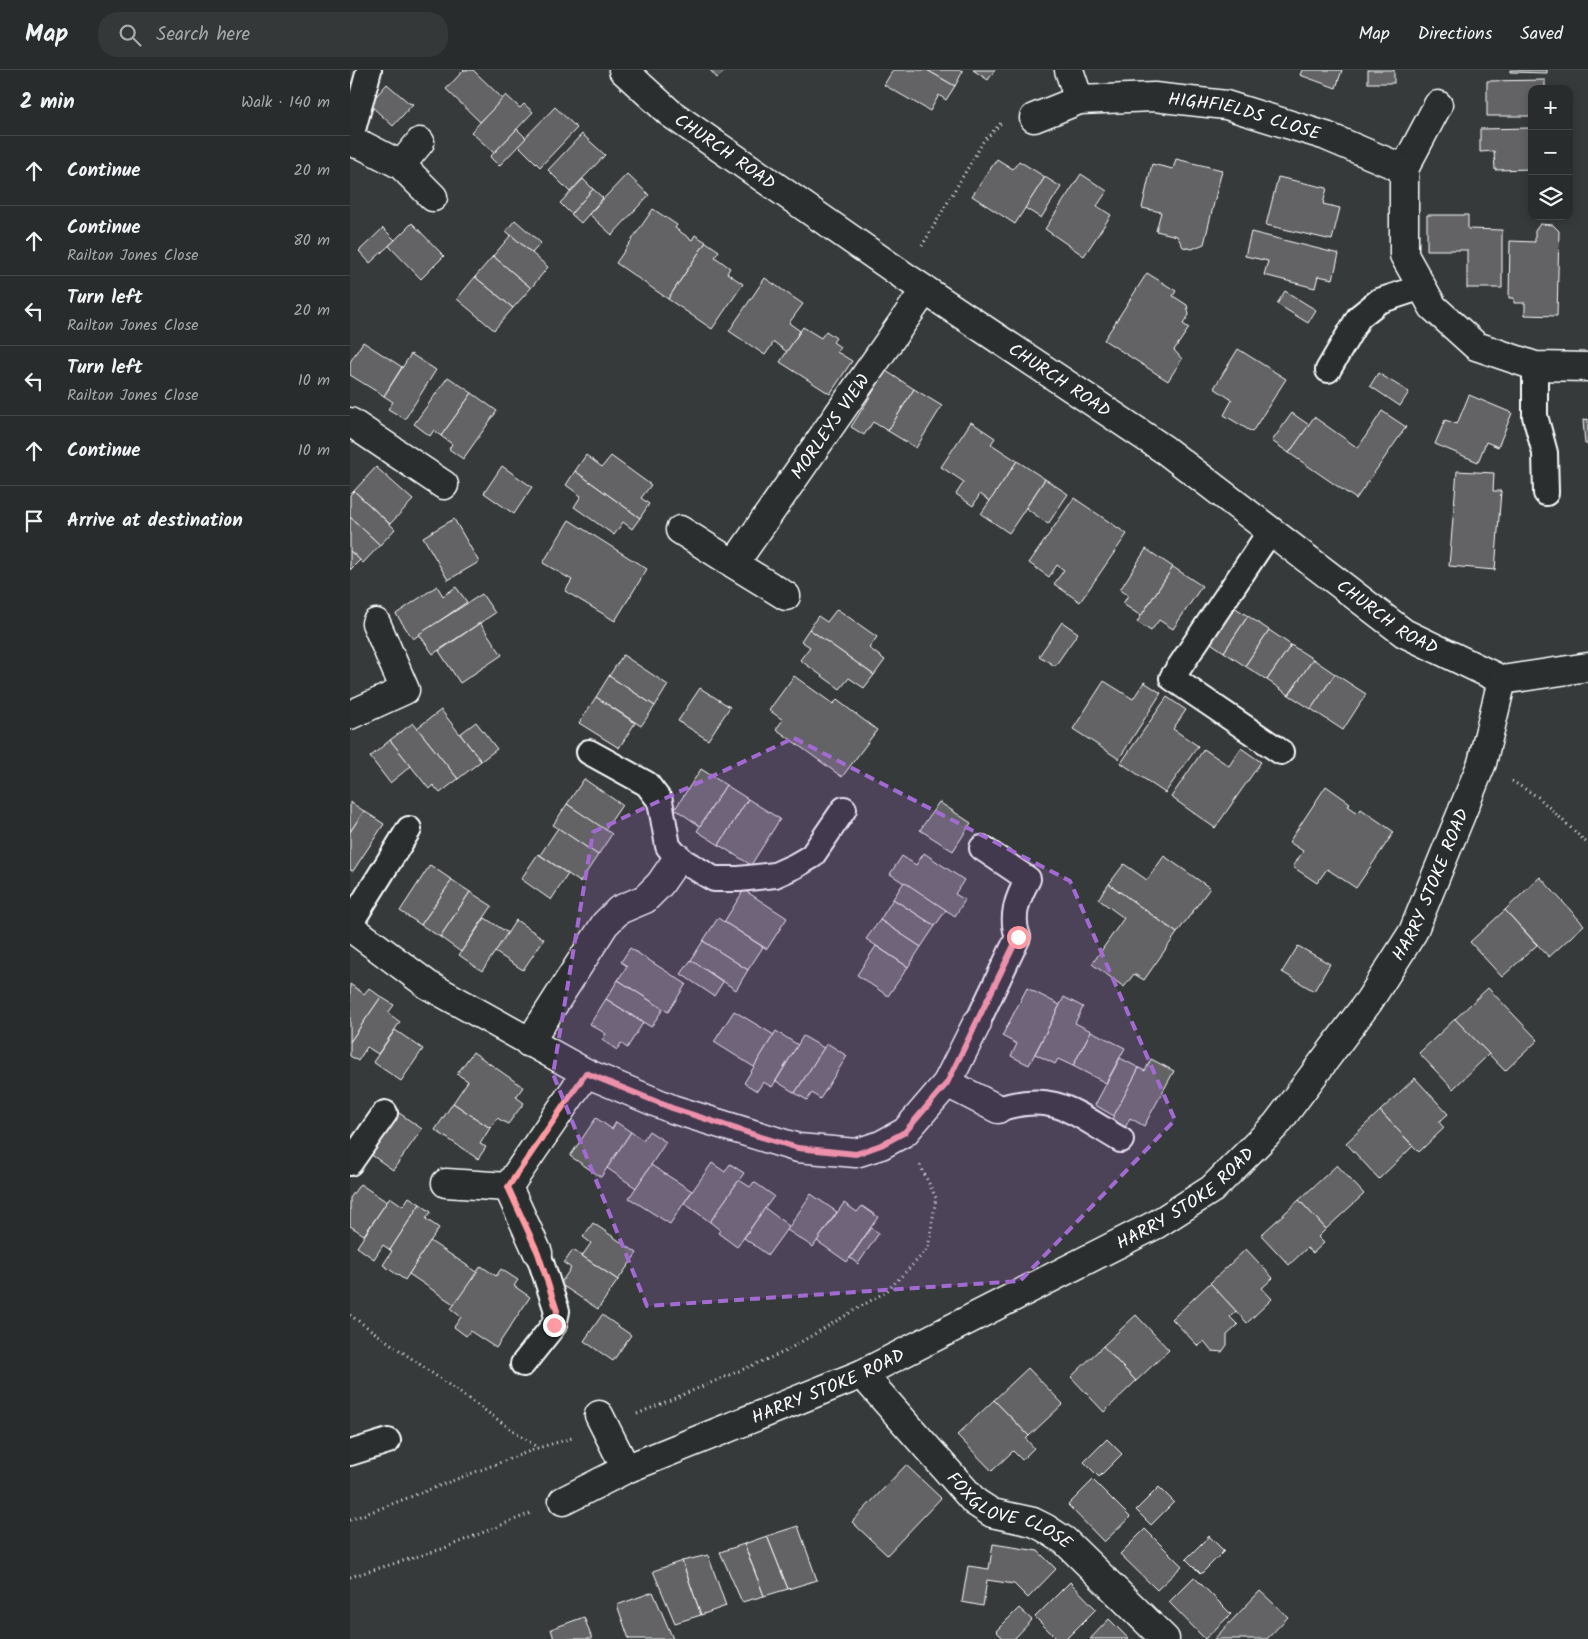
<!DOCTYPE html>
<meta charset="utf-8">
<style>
body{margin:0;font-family:Kalam,sans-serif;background:#353838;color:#f1f3f6}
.controls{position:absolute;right:15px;top:15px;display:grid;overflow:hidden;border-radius:10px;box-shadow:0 2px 8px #0003}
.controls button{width:45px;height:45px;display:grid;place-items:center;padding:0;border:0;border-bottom:1px solid #454848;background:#292c2c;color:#f1f3f6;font:25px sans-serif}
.stop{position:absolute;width:15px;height:15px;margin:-11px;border:4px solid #ff9aa2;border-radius:50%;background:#fff}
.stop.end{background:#ff9aa2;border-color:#fff;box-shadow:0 1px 5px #0008}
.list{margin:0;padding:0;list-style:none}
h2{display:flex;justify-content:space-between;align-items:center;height:65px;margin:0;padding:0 20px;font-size:21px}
h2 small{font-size:16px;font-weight:400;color:#a5a7a9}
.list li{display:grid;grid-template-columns:32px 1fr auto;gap:15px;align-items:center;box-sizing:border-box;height:70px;padding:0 20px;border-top:1px solid #454848}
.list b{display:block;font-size:19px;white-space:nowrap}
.list p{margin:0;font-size:16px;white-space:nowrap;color:#a5a7a9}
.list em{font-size:16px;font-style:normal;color:#a5a7a9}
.icon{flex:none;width:28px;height:28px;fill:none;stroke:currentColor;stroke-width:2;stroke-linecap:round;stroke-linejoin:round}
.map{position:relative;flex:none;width:1238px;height:1569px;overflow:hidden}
header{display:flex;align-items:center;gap:30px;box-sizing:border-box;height:70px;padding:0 25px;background:#292c2c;border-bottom:1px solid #454848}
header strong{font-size:24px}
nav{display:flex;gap:28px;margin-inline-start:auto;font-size:18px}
.search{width:350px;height:45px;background:#353838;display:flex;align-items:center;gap:12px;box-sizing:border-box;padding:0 18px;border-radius:20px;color:#a5a7a9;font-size:19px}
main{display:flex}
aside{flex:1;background:#292c2c}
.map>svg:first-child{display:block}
</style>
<header>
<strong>Map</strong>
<div class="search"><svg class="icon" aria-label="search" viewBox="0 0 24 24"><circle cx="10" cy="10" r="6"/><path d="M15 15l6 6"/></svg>Search here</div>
<nav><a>Map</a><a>Directions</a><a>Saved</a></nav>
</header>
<main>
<aside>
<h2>2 min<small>Walk · 140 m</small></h2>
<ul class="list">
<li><svg class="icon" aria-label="ahead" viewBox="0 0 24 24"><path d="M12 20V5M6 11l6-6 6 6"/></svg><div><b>Continue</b></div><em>20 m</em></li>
<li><svg class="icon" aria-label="ahead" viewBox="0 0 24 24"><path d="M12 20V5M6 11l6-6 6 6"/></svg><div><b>Continue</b><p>Railton Jones Close</p></div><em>80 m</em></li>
<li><svg class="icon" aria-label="left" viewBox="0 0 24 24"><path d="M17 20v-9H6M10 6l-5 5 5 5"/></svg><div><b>Turn left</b><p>Railton Jones Close</p></div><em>20 m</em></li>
<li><svg class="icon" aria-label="left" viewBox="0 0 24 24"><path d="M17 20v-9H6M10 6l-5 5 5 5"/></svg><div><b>Turn left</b><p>Railton Jones Close</p></div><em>10 m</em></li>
<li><svg class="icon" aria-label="ahead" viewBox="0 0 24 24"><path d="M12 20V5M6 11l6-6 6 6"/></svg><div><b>Continue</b></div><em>10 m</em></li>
<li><svg class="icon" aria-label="arrive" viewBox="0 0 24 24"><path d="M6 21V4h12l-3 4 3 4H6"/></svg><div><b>Arrive at destination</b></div></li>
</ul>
</aside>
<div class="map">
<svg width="1238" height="1569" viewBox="0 0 1238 1569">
<rect width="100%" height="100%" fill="#373a3b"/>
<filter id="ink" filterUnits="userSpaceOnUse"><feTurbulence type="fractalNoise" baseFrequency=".02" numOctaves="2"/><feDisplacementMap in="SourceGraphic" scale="10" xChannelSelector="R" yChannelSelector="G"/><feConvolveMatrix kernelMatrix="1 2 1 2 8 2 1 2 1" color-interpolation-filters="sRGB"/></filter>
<g filter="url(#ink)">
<!-- building -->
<g fill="#636465" stroke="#fff">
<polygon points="114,0 123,0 153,29 130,52 96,19"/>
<polygon points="360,0 376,0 367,8"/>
<polygon points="543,0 577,0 605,16 596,30 589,25 580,41 534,15"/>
<polygon points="577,0 610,0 613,1 605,16"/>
<polygon points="623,0 645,0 638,10"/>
<polygon points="952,0 992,0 986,18 950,5"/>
<rect x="1018" y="0" width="26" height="13"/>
<polygon points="1160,0 1197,0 1197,3 1160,2"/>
<polygon points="1195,10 1195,19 1182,19 1182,46 1137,46 1137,11"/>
<polygon points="37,14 59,33 63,34 43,56 19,34"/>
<polygon points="156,25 170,38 174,34 183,42 144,83 121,62"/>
<polygon points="205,37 227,58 190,97 168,75"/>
<polygon points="1180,52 1182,52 1182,99 1145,100 1144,81 1130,82 1130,59 1180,58"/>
<polygon points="167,59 176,68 149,96 140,87"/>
<polygon points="232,64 255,85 220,122 198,100"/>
<polygon points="647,89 663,99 669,91 695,107 665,154 622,126"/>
<polygon points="826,89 872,100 854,174 842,179 833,177 827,166 806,161 811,142 792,138 802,94 823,99"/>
<polygon points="277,104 299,125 262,165 239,144"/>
<polygon points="731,104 757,121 747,136 761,145 734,186 695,159"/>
<polygon points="695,107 711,117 691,148 675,138"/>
<polygon points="928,107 977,118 973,134 990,138 982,170 916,155"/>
<polygon points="233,109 243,119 221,144 210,133"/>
<polygon points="243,119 253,128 231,153 221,144"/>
<polygon points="303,139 327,155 325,158 342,170 345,165 356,172 318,229 266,193"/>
<polygon points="1077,145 1118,145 1118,159 1152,160 1152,218 1117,218 1117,180 1077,180"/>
<polygon points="165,150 191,173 182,183 156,161"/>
<polygon points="62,153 94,186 71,209 39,176"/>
<polygon points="1190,154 1203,155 1209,161 1207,246 1175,245 1175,233 1164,233 1164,228 1159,228 1160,171 1185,172 1185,161"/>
<polygon points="33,158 45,170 20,193 9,181"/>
<polygon points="901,162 989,184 983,209 968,206 965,218 914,205 918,191 895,186"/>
<polygon points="161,165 198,197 181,218 143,186"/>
<polygon points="356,172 369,181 365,187 380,198 377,203 393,214 362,259 318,229"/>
<polygon points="143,186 181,218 163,238 125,207"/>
<polygon points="797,203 826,221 823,226 837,235 839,245 833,254 839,258 824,280 832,289 818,311 754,270"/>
<polygon points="125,207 163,238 144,260 107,229"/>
<polygon points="415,208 453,234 439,253 450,261 437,282 424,272 415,285 379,261"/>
<polygon points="935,221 966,240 958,253 927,234"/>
<polygon points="453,257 471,268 476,261 486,268 483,272 490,277 487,282 502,291 480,324 430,292"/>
<polygon points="13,272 52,297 34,326 0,305 0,292"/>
<polygon points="888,279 936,309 902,362 874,345 882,330 864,318"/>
<polygon points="61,284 86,300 55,349 38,339 43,332 34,326"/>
<polygon points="536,301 564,319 538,361 523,352 514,365 501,357"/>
<polygon points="1028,303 1059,322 1050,336 1020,316"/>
<polygon points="98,307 122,323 91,366 84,360 80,366 64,354"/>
<polygon points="564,319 592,336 566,378 538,361"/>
<polygon points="122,323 147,341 113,389 99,379 102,374 91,366"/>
<polygon points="1119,325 1162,343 1148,377 1136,372 1128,392 1085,374 1095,350 1107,354"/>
<polygon points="1032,341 1056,357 1006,429 939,383 964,347 1008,378"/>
<polygon points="942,343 959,355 939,383 922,371"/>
<polygon points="1238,349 1238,374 1235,374 1233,350"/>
<polygon points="621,352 645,368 641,374 667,391 640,431 630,424 623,436 606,424 614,412 591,397"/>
<polygon points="236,385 252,397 261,386 301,415 291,428 299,434 290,448 225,401"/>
<polygon points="667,391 695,409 659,463 631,444"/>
<polygon points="152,396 182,417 164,444 134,423"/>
<polygon points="26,397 63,430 40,454 4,421"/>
<polygon points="225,401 290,448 282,459 273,452 264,465 224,437 231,426 216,415"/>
<polygon points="1107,401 1144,403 1143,421 1151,421 1145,500 1099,496"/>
<polygon points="695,409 718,424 698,454 676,438"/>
<polygon points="4,421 45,459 30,475 0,447 0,425"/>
<polygon points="724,428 777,464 730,532 704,514 714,500 707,495 699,507 679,493"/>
<polygon points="0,447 30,475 13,493 0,481"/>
<polygon points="104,449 129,492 98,510 73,467"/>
<polygon points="219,450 297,499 265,551 215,521 222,510 193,493"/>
<polygon points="796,479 823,497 791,546 773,534 778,525 770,520"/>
<polygon points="0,481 10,490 0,500"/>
<polygon points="823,497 852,516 823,559 809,550 801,561 787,552"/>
<polygon points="87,516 93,526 106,517 117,532 63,569 46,544"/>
<polygon points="132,524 145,543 83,584 69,564"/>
<polygon points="876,532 898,546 874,582 852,567"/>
<polygon points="487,539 527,567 519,578 535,590 524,605 459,559 468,546 477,552"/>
<polygon points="898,546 919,560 895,596 874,582"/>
<polygon points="712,552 728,563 705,596 689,586"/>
<polygon points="130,553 152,585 110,613 89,581"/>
<polygon points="459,559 524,605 514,618 499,608 490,619 450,590 460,577 451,571"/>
<polygon points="919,560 941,575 917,610 895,596"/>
<polygon points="941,575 963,589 939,625 917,610"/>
<polygon points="273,585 318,615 305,636 259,606"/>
<polygon points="963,589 985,604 961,639 939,625"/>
<polygon points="985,604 1016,624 993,660 961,639"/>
<polygon points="259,606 305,636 291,656 246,627"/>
<polygon points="444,606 483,634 487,630 527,660 492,707 426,659 433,650 419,640"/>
<polygon points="754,611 783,629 794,612 811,623 769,689 723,659"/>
<polygon points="350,618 380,637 358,670 328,651"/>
<polygon points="246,627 285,653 269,678 229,653"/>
<polygon points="817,627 836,640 823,659 848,676 815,723 771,693"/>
<polygon points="91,640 131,691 108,709 67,658"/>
<polygon points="126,652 147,679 131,691 110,664"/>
<polygon points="63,653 108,709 90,723 83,715 79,719 40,670"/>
<polygon points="40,670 61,696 40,713 20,687"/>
<polygon points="891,678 911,692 865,758 821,727 854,679 879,696"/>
<polygon points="351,699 376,715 350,756 325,739"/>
<polygon points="234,709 272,735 255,760 217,734"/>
<polygon points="376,715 398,729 369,775 347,761"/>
<polygon points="976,716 1000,733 998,736 1008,743 1011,739 1044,762 1006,818 977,799 967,813 943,797 953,781 939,772"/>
<polygon points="398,729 430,749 401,795 369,775"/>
<polygon points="0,732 14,741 0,762"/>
<polygon points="589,732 621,753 603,781 570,760"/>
<polygon points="217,734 262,764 248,785 203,755"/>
<polygon points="14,741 34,754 3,801 0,800 0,762"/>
<polygon points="208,758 248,785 230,812 190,785"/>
<polygon points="574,783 614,810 605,824 615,830 605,846 540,804 552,786 566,795"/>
<polygon points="188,784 218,804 201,830 171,809"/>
<polygon points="814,786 860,818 827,863 759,814 774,794 797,810"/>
<polygon points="80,795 102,810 71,855 50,841"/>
<polygon points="1190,807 1234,855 1199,887 1155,840"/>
<polygon points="102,810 120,822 90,867 71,855"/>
<polygon points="554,812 596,840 585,856 543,829"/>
<polygon points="759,814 827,863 794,910 784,904 774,917 742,894 774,848 748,829"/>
<polygon points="394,820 437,848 417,879 374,852"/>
<polygon points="120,822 142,836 111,882 90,867"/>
<polygon points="543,829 585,856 571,877 530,850"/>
<polygon points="1155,840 1187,875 1152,907 1120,872"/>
<polygon points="135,848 158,863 132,901 109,885"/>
<polygon points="368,848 413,877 398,900 353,871"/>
<polygon points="166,850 194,869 173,900 145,882"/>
<polygon points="530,850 571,877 558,897 516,869"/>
<polygon points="353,871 398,900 386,920 341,890"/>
<polygon points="526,876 558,897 538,926 507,905"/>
<polygon points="948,876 980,894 964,921 932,902"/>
<polygon points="280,878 336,914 318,942 268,910 277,896 271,892"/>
<polygon points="341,890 373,912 364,926 331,904"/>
<polygon points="268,910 313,939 301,957 256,929"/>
<polygon points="0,914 14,924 19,918 31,927 0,972"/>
<polygon points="677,918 710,935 679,995 661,986 667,974 652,966"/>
<polygon points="1138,918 1188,970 1155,1001 1105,949"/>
<polygon points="31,927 44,935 38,943 50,952 28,984 17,977 8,991 0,986 0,972"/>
<polygon points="714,927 733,937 725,953 741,961 723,996 708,989 705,994 685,984"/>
<polygon points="256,929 293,953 277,978 271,973 267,980 252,970 256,964 240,954"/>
<polygon points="384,941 424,965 404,997 364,972"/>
<polygon points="1105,949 1139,984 1103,1019 1069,983"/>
<polygon points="45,960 73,979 51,1011 23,992"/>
<polygon points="426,961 448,975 422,1017 413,1012 407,1021 394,1013"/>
<polygon points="741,961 775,978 756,1013 723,996"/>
<polygon points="453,966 474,978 445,1023 426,1011"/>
<polygon points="477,973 497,986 470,1029 462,1023 457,1030 445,1023"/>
<polygon points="123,982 173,1017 166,1027 174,1033 158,1054 147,1048 140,1058 103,1033 118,1011 107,1004"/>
<polygon points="770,988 789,998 764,1046 745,1035"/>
<polygon points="801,989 824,1001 794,1056 780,1048 775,1058 761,1051 789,998 795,1001"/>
<polygon points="1065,1008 1098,1044 1089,1052 1094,1058 1069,1082 1030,1041"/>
<polygon points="103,1033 140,1058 130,1074 136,1077 128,1089 85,1060"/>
<polygon points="42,1038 72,1059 43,1100 13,1079"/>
<polygon points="1030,1041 1063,1076 1029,1109 996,1073"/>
<polygon points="246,1048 262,1059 266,1052 281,1062 251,1107 220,1086"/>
<polygon points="299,1061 316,1072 286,1118 257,1098 281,1062 293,1070"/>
<polygon points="362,1093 375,1102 380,1094 394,1103 360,1152 334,1133"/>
<polygon points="301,1095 342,1121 320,1154 279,1128"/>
<polygon points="987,1095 1014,1124 976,1159 949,1130"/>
<polygon points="389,1110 400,1117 404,1112 424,1126 387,1177 368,1163 370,1160 360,1152"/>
<polygon points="10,1114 37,1132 14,1165 0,1156 0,1128"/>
<polygon points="461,1124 487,1142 463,1177 437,1160"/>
<polygon points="40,1127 53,1136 59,1127 70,1134 40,1180 33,1175 24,1189 7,1177"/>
<polygon points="949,1130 976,1159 968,1167 974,1173 963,1183 957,1178 939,1195 911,1165"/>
<polygon points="494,1133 507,1142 512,1136 528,1147 497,1192 467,1171"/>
<polygon points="70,1134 81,1142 76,1149 89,1158 55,1210 33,1195 42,1181 40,1180"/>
<polygon points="415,1138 439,1156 418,1185 394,1168"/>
<polygon points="243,1153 287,1183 268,1210 232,1186 241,1173 233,1167"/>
<polygon points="521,1158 529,1163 508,1194 500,1188"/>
<polygon points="80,1171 127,1202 105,1235 59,1204"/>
<polygon points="896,1179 923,1208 912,1218 922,1229 897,1253 860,1213"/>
<polygon points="223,1180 268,1210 248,1239 210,1214 221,1198 214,1193"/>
<polygon points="131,1196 146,1206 151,1199 168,1210 164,1216 180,1227 146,1278 120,1261 116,1266 104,1257 111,1247 101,1239"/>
<polygon points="860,1213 886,1241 880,1247 888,1255 877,1265 877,1275 872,1282 862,1281 854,1271 848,1276 822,1249"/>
<polygon points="252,1245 281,1265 263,1291 234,1271"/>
<polygon points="786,1245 819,1280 786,1311 753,1276"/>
<polygon points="753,1276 786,1311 754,1342 721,1307"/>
<polygon points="678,1298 713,1334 679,1366 644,1330"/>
<polygon points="644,1330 679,1366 676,1369 684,1378 672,1390 663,1381 642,1401 607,1365"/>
<polygon points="757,1369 772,1384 749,1407 734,1392"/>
<polygon points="556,1395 591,1428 537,1485 502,1452"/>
<polygon points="743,1410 780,1447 754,1472 718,1435"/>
<polygon points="809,1417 824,1432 801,1455 786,1440"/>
<polygon points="448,1456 467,1510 438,1519 417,1466"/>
<polygon points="795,1459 832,1496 807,1520 770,1484"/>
<polygon points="417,1466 438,1519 414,1526 394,1474"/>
<polygon points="859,1466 874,1481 851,1504 836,1489"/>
<polygon points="394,1474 414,1526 392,1532 370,1482"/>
<polygon points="643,1474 688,1481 706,1499 678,1528 664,1514 637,1510 633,1536 612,1532 618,1496 639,1499"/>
<polygon points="358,1485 376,1536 351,1545 332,1491"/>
<polygon points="332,1491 351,1545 325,1553 303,1501"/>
<polygon points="844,1507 881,1544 855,1569 819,1532"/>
<polygon points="720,1512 746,1539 716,1569 707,1569 685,1547"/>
<polygon points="910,1521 938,1547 917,1569 864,1569"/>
<polygon points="303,1522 323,1569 279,1569 267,1535"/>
<polygon points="669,1538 682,1550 664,1569 654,1569 646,1561"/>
<polygon points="234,1547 242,1569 204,1569 201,1559"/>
<polygon points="759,1549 779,1569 740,1569"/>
</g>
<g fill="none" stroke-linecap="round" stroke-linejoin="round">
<defs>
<g id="service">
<polyline points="0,71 19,0"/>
<polyline points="1185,296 1185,346 1195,383 1196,423"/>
<polyline points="978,300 1009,247 1029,231 1072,217"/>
<polyline points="921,460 822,608 931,682"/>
<polyline points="239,682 297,714 310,731 318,776 328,788 364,809 389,809 425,805 445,796 462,786 494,739"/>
<polyline points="0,854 59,759"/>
<path d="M627 953 668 867C660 846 668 827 678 809L632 778"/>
<path d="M648 1039C705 1021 724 1043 771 1070"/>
<polyline points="0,1093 35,1043"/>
<polyline points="173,1294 204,1255 207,1241 188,1183"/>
<polyline points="0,1383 38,1371"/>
</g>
<g id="minor">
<path id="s1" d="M273 0 320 43 554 206 815 380 1054 563 1152 610"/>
<polyline points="719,0 729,30"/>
<polyline points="1088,35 1054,99 1054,185 1083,237 1126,276 1185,296 1238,297"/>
<path id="s2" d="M684 48 729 30 804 27 876 35 976 66 1054 99"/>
<polyline points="0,72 14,76 51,95 83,127"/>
<polyline points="51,95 70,72"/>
<polyline points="0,352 94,415"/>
<polyline points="330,460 384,494"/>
<path id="s3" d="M436 526 384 494 575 220"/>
<polyline points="1152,610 1238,597"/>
<polyline points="0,645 55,620 26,553"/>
<polyline points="0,857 78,915 236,1003 322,1039 448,1078 506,1083 531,1075 555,1062 597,1013 627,953"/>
<polyline points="179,973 255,854 269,840 295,829 310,814 328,788"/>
<polyline points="597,1013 648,1039"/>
<polyline points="96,1113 158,1117 188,1183"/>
<polyline points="158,1117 236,1003"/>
<path id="s4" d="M512 1304 625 1432 642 1443 683 1452 695 1458 715 1471 815 1569"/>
<polyline points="249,1345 276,1399"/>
<path id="s5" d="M213 1431 276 1399 512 1304 807 1154 862 1119 926 1055 1019 931 1063 862 1132 693 1152 610"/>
</g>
</defs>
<!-- service casing -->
<use href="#service" stroke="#fff" stroke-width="28"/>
<!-- minor casing -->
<use href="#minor" stroke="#fff" stroke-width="31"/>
<!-- path -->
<g stroke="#fff" stroke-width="3" stroke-dasharray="1 4" stroke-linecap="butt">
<polyline points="572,176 633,72 651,53"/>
<polyline points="1162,711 1188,727 1238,774"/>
<polyline points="0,1245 188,1378"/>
<polyline points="287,1344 434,1282 537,1221 578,1179 586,1128 569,1093"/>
<polyline points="0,1450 188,1378 222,1368"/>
<polyline points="0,1507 92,1479 181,1443"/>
</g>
<!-- service -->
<use href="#service" stroke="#2a2d2e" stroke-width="24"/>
<!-- minor -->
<use href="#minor" stroke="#2a2d2e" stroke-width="28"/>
</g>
</g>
<g fill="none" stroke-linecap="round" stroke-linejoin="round" filter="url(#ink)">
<!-- route -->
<polyline stroke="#ff9aa2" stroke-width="6" points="204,1255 207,1241 188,1183 158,1117 236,1003 322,1038 408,1066 448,1078 506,1084 531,1075 555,1062 597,1013 668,867"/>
</g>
<!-- marked area -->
<path fill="#a36bd2" fill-opacity="0.2" stroke="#a36bd2" stroke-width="4" stroke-dasharray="10 6" stroke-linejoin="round" d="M444 668 720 811 825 1050 670 1211 297 1236 203 1004 243 762Z"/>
<g text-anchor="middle" stroke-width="4" stroke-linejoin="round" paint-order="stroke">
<!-- street labels -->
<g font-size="18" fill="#fff" stroke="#2a2d2e">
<text dy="6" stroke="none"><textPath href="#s2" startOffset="216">HIGHFIELDS CLOSE</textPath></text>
<text dy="6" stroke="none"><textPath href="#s1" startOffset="131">CHURCH ROAD</textPath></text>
<text dy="6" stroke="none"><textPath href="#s1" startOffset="536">CHURCH ROAD</textPath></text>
<text dy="6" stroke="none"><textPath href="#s3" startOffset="229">MORLEYS VIEW</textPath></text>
<text dy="6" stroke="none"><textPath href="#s1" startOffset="941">CHURCH ROAD</textPath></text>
<text dy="6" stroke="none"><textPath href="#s5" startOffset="1099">HARRY STOKE ROAD</textPath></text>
<text dy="6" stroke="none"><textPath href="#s5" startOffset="694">HARRY STOKE ROAD</textPath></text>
<text dy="6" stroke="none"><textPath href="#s5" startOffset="289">HARRY STOKE ROAD</textPath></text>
<text dy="6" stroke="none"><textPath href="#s4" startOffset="205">FOXGLOVE CLOSE</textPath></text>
</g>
</g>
</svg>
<div class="controls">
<button>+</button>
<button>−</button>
<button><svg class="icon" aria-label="layers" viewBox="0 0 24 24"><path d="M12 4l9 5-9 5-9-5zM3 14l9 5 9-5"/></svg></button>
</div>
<div class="stop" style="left:668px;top:867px"></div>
<div class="stop end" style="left:204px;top:1255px"></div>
</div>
</main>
